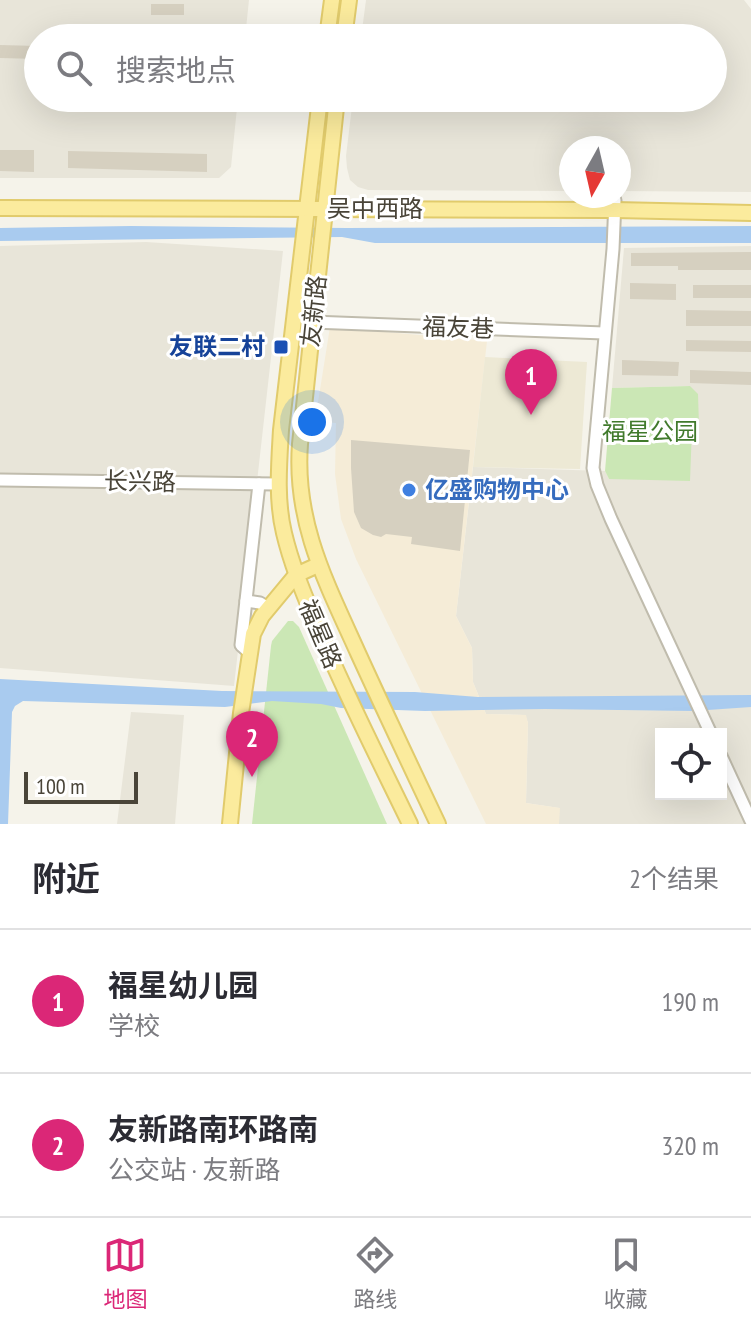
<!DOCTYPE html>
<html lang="zh">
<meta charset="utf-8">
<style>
body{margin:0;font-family:"PT Sans Narrow","Noto Sans SC",sans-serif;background:#f7f7f7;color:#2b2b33}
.controls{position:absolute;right:24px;bottom:24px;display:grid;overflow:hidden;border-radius:0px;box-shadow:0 8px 32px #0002}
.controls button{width:72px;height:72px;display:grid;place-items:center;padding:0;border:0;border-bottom:2px solid #e1e1e2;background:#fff;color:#2b2b33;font:40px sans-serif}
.compass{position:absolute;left:559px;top:136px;width:72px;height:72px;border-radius:50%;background:#fff;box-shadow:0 8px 32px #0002;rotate:188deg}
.scale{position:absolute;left:24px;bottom:20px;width:114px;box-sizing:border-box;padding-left:8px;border:4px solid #494438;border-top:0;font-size:22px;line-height:28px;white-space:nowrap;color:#494438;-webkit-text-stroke:6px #fff;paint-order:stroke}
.you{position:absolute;left:312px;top:422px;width:28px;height:28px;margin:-20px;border:6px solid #fff;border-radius:50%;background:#1a73e8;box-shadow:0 0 0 12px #1a73e833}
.badge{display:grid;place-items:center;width:52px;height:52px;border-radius:50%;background:#db2777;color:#fff;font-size:26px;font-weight:700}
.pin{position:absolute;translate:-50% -66px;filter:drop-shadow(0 2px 4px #0008)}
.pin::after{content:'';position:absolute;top:42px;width:28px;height:24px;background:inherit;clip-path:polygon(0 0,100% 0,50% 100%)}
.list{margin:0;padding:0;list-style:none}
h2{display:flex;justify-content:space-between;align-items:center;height:104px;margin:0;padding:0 32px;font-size:34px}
h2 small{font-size:26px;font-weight:400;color:#7c7c81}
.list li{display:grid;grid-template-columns:52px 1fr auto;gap:24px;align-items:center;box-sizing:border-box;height:144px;padding:0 32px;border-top:2px solid #e1e1e2}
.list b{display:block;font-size:30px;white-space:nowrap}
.list p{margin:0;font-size:26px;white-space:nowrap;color:#7c7c81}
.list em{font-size:26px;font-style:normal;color:#7c7c81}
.icon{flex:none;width:44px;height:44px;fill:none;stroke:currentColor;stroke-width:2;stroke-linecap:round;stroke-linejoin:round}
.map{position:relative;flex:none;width:751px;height:824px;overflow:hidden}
.search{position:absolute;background:#fff;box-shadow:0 8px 32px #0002;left:24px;right:24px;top:24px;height:88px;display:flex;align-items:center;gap:20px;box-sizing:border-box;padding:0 28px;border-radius:44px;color:#7c7c81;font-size:30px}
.sheet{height:392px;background:#fff}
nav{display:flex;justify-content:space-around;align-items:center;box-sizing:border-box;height:112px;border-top:2px solid #e1e1e2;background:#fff;font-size:22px;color:#7c7c81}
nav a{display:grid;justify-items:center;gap:4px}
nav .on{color:#db2777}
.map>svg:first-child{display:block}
</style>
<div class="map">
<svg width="751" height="824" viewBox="0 0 751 824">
<rect width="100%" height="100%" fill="#f5f3ea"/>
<!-- residential -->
<g fill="#e8e5d9" fill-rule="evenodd">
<polygon points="0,0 249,0 245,38 38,38 38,98 238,98 231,167 219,178 0,178"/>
<polygon points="366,0 744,0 751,9 751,192 619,191 619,148 571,148 571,191 368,190 358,187 350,180 347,168 346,156 353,98 713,98 713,38 361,38"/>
<polygon points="146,242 283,251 234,686 0,668 0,246"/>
<path d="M751 246V821L744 824H559V808L526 803 528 723 525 715 486 714 473 682 472 648 456 616 473 467 605 471 609 479 692 427 698 426 690 386 612 388 624 248ZM661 734H721V794H661Z"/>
<polygon points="131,712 184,715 175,824 117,824"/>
</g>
<!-- commercial -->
<polygon fill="#f5ecd7" points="330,327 487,341 456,616 472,648 473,682 486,714 526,715 528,723 526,803 560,808 559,824 486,824 356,559 341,519 335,474 336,423 315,421"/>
<!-- education -->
<polygon fill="#ede9d5" points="485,357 587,362 580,469 473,467"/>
<!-- green -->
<g fill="#cbe7b5">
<polygon points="690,386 698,394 699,426 692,428 690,481 609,479 605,471 612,388"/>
<polygon points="288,621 293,621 299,627 387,824 252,824 271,646 272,641"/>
</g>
<!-- water -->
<g fill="#a9cbef">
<polygon points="131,226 347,228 751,226 751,243 375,243 342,237 0,241 0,228"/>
<polygon points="0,679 222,691 415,692 478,697 751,695 751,707 693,711 545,709 425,711 341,708 321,704 272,701 225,707 23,701 15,706 12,712 8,824 0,824"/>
</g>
<!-- building -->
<g fill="#d6d0c0">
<rect x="151" y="4" width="33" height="11"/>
<polygon points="0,45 38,46 38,59 0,58"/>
<polygon points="0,150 34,150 34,172 0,171"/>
<polygon points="68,151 207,154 207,172 68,168"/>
<polygon points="751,252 751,270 678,270 678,266 631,266 631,253"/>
<polygon points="630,283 676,284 676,300 630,299"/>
<rect x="693" y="285" width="58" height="13"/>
<polygon points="686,310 751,311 751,326 686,326"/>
<polygon points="686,340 751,341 751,352 686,351"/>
<polygon points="622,360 679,362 678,376 622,375"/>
<polygon points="690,370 751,372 751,385 690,383"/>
<polygon points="351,440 470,450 460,551 411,544 412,537 386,534 381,537 373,535 361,528 354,512 351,468"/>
</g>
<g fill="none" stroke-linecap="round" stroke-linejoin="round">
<defs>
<g id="minor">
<polyline points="615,200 613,249 593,468 597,485 611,519 711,734"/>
<polyline points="312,322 604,333"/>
<polyline points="0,480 279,484"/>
<polyline points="246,601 260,603 268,608"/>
<polyline points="249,652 241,645 259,484"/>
<polyline points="721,756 751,821"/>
</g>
<g id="major">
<polyline points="327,38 332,0"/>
<polyline points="344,38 349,0"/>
<path d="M320 98 281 430C279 464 276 500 284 533 292 567 306 599 319 631 347 697 379 760 410 824"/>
<path d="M337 98 300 444C294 523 327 584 358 653 384 710 411 767 438 824"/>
<polyline points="0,208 615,210 751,213"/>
<polyline points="230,824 241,713 253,634 262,616 296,575 318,565"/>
</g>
</defs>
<!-- minor casing -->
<use href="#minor" stroke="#c0bcad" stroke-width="15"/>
<!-- major casing -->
<use href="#major" stroke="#e1cb6c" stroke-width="18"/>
<!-- minor -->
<use href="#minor" stroke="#fff" stroke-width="11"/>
<!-- major -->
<use href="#major" stroke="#fbeb9d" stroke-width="14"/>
</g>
<!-- markers -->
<rect fill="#1a4fb4" stroke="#fff" stroke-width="3" x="273" y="339" width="16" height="16" rx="4"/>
<circle fill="#3f7fe0" stroke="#fff" stroke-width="3" cx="409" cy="490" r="8"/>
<g text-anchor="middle" stroke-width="6" stroke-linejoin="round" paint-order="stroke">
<!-- street labels -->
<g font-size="24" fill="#494438" stroke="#fff">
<text x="375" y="217">吴中西路</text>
<text transform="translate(314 311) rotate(-84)" y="8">友新路</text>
<text transform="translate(458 328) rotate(2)" y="8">福友巷</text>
<text transform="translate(140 482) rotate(1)" y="8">长兴路</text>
<text transform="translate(320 634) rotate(67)" y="8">福星路</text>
</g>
<!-- transit labels -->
<g font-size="24" font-weight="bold" fill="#164399" stroke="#fff" text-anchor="end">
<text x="265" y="355">友联二村</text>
</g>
<!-- park labels -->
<g font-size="24" fill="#417a2c" stroke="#fff">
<text x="650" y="440">福星公园</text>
</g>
<!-- shop labels -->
<g font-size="24" font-weight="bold" fill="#366cbe" stroke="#fff" text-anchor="start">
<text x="425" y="498">亿盛购物中心</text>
</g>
</g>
</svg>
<div class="controls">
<button><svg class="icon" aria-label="locate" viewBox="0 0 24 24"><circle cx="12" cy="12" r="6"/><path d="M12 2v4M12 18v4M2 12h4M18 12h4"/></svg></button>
</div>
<svg class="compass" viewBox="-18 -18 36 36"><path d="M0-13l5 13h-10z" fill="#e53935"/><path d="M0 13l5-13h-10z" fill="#7c7c81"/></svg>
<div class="scale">100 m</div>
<div class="you"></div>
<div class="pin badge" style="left:531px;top:415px">1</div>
<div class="pin badge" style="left:252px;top:777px">2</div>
<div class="search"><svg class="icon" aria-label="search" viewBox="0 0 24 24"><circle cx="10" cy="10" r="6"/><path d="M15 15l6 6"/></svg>搜索地点</div>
</div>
<section class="sheet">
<h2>附近<small>2个结果</small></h2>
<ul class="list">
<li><span class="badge">1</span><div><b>福星幼儿园</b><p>学校</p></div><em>190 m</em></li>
<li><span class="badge">2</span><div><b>友新路南环路南</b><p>公交站 · 友新路</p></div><em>320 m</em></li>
</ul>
</section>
<nav>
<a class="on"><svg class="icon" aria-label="map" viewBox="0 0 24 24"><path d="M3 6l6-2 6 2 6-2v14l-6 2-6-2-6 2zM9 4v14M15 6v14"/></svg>地图</a>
<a><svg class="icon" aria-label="directions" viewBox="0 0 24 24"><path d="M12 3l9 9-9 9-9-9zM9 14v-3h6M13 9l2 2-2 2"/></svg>路线</a>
<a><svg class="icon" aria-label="saved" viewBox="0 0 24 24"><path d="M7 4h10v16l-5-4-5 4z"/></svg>收藏</a>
</nav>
